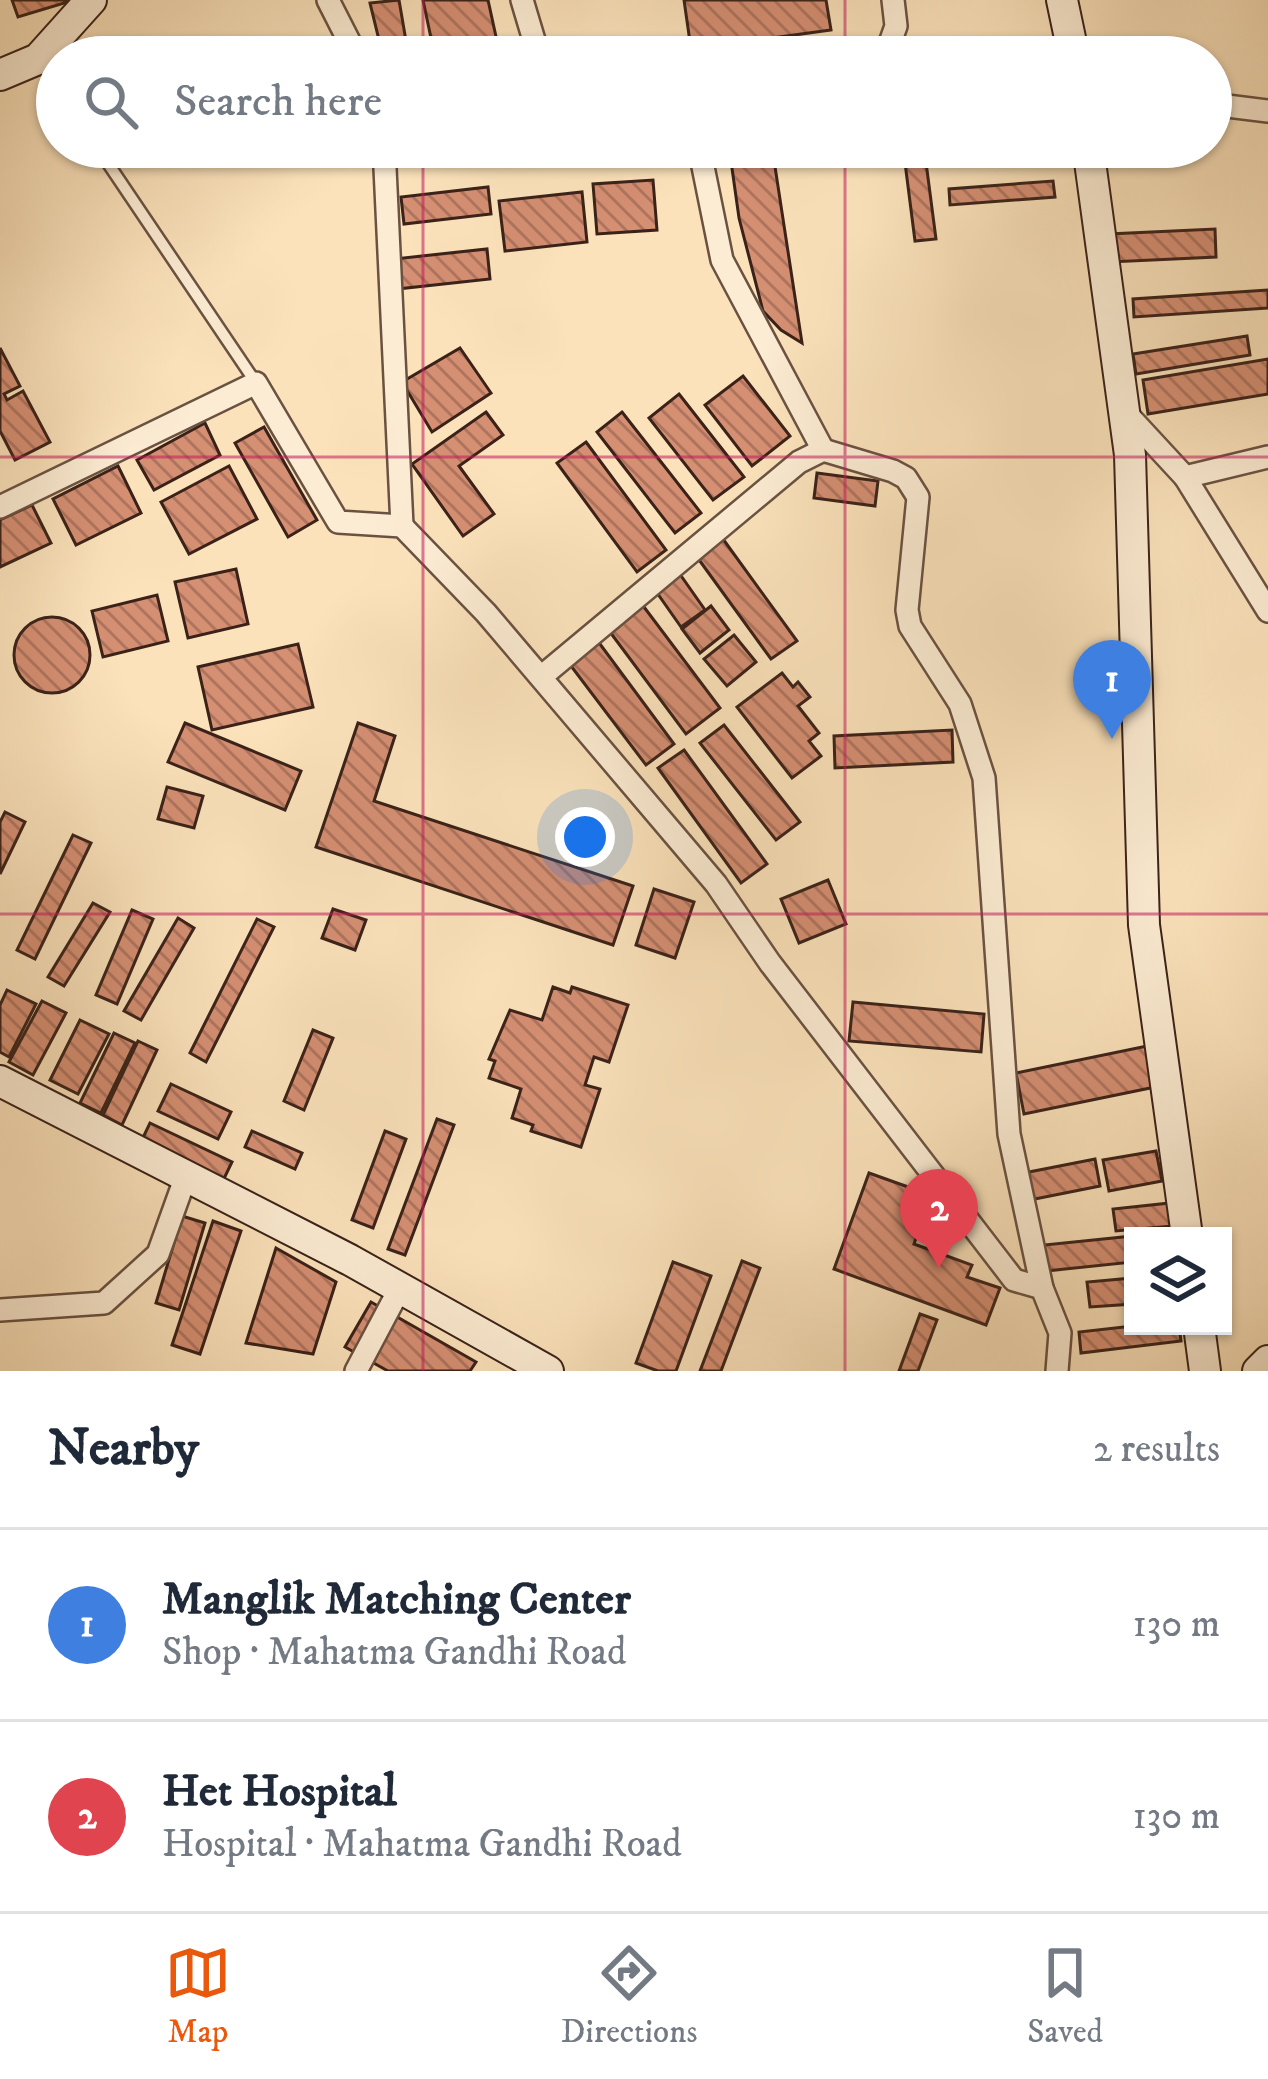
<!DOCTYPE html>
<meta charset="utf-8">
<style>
body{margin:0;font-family:"IM FELL DW Pica",serif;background:#f6f6f7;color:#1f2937}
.controls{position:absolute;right:36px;bottom:36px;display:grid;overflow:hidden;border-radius:0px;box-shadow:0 3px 9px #0004}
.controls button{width:108px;height:108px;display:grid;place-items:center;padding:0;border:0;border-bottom:3px solid #e0e1e3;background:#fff;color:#1f2937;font:60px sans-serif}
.you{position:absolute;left:585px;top:837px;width:42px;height:42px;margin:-30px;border:9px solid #fff;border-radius:50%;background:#1a73e8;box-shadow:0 0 0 18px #1a73e833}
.badge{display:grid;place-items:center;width:78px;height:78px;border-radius:50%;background:#ea580c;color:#fff;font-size:39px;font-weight:700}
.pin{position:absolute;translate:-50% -99px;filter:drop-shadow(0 3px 6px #0008)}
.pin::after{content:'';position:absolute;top:63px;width:42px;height:36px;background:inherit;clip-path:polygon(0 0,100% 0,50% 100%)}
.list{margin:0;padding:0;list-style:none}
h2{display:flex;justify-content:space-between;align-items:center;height:156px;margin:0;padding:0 48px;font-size:51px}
h2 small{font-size:39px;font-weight:400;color:#747a83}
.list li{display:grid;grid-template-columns:78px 1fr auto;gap:36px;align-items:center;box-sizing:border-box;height:192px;padding:0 48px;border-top:3px solid #e0e1e3}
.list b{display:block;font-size:45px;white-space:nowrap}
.list p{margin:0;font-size:39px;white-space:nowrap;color:#747a83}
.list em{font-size:39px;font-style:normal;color:#747a83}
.icon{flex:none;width:66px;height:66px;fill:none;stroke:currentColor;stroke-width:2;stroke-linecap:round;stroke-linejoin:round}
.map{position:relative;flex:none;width:1268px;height:1371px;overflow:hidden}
.search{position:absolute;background:#fff;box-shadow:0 3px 9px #0004;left:36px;right:36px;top:36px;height:132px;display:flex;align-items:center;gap:30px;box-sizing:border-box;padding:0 42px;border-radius:66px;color:#747a83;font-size:45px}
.sheet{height:540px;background:#fff}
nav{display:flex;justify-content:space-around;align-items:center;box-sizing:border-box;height:168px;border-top:3px solid #e0e1e3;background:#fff;font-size:33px;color:#747a83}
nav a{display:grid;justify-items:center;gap:6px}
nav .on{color:#ea580c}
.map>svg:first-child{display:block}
</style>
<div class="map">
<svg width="1268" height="1371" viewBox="0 0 1268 1371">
<defs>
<pattern id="building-back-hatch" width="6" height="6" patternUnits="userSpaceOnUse" patternTransform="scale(3)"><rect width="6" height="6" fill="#d58f73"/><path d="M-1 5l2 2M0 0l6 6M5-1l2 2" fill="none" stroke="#ae745e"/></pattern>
</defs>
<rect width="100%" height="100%" fill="#fbe2bb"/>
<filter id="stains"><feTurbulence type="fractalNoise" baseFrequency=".00167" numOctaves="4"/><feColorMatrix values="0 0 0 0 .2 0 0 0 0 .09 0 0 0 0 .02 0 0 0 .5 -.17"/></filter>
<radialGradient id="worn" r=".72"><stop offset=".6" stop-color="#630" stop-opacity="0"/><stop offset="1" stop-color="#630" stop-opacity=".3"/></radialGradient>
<!-- building -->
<g fill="url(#building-back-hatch)" stroke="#3a2219" stroke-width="3">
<polygon points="12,0 74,0 18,17"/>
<polygon points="399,0 406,41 380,44 370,3"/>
<polygon points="423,0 488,0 500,55 435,57"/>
<polygon points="684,0 826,0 831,30 691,49"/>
<polygon points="729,147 772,147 802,343 781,330 763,311 739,218"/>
<polygon points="814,147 850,147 852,158 817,164"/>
<polygon points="903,147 924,147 936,239 915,241"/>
<polygon points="653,180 657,230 597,234 593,184"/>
<polygon points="1053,181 1055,197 950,205 949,189"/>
<polygon points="488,187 491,214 404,224 401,197"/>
<polygon points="582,192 587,242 505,251 499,201"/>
<polygon points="1215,229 1216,257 1110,262 1109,234"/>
<polygon points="487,249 490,279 397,289 394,259"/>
<polygon points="1268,290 1268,308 1134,317 1133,299"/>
<polygon points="1247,336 1250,355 1136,374 1133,354"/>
<polygon points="0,348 20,386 4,394 7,400 23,391 50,442 15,460 0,431"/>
<polygon points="460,348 491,393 432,432 402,382"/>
<polygon points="1268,359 1268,394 1148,414 1143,380"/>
<polygon points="743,376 790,436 752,466 705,405"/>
<polygon points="679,394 744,477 713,500 649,418"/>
<polygon points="486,412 503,435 459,466 494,514 463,536 412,464"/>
<polygon points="622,412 701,513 675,533 597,432"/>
<polygon points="205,423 220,455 154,490 137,460"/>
<polygon points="264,427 317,520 288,537 235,443"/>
<polygon points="586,442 666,550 637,572 557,463"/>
<polygon points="118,466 141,513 76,545 53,499"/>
<polygon points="229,466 257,519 189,554 161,502"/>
<polygon points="817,473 878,481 875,506 814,498"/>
<polygon points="32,505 51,543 0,567 0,520"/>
<polygon points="723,539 797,641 771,659 697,557"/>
<polygon points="236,569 248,624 188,638 175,582"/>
<polygon points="677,570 705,610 681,627 653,587"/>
<polygon points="157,595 168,641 103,657 92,611"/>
<polygon points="641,603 720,708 686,734 607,628"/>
<polygon points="711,606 729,630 700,653 682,629"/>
<circle cx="52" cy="655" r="38"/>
<polygon points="734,635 756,662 727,686 704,659"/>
<polygon points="597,640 674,744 646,765 568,662"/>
<polygon points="298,644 313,707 212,730 198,667"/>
<polygon points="782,673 793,687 798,682 810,697 798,706 819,733 809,741 821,756 792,778 737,707"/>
<polygon points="185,723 301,771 285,810 168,762"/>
<polygon points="358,723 395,736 374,801 633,886 613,945 316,847"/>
<polygon points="724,725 800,822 776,840 700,743"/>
<polygon points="952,730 953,762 835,768 834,736"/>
<polygon points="684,750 767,864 741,883 658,768"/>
<polygon points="167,787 203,796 194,828 158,819"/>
<polygon points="5,812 25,822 0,874 0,822"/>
<polygon points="73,835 91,843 35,959 17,950"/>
<polygon points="828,880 846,924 799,943 781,899"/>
<polygon points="654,889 694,902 675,958 636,945"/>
<polygon points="93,903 110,912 64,986 48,977"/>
<polygon points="333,909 366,920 355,950 322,938"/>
<polygon points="132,910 153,919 117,1004 96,995"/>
<polygon points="178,918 194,928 141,1020 124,1011"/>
<polygon points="257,919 274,927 206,1062 190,1053"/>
<polygon points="553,987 570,993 572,987 628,1005 609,1062 594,1057 585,1085 600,1089 581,1147 531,1131 533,1125 512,1118 521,1089 489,1078 495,1061 489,1059 510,1010 542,1020"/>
<polygon points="7,990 36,1004 9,1057 0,1052 0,1005"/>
<polygon points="42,1001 66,1013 33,1075 9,1062"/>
<polygon points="853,1002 984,1014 981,1052 849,1041"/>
<polygon points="80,1020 109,1034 78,1094 50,1080"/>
<polygon points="313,1030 333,1038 304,1110 284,1101"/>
<polygon points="114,1033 135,1043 101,1113 80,1103"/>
<polygon points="138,1041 157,1050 122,1125 103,1115"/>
<polygon points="1147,1046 1155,1087 1024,1114 1016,1073"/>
<polygon points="171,1084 231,1112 218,1139 158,1111"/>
<polygon points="437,1119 454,1125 405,1255 388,1249"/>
<polygon points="150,1123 232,1162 219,1189 137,1150"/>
<polygon points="252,1131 302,1153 295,1169 245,1147"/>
<polygon points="385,1131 406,1139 373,1228 352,1220"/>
<polygon points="1156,1151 1162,1181 1109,1191 1103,1160"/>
<polygon points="1095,1159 1100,1186 1030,1200 1024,1173"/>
<polygon points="869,1173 911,1188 905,1205 914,1208 910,1220 921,1224 914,1244 972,1265 967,1277 1000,1288 986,1325 834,1269"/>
<polygon points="1170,1203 1173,1226 1116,1231 1113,1209"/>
<polygon points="182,1216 205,1223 179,1310 156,1303"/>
<polygon points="213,1221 241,1231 200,1354 172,1345"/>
<polygon points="1133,1236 1133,1262 1046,1271 1044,1245"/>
<polygon points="276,1248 336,1282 313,1354 246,1343"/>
<polygon points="742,1261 760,1268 721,1371 700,1371"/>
<polygon points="673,1262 711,1276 676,1371 658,1371 636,1363"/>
<polygon points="1133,1278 1133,1304 1090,1307 1087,1282"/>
<polygon points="371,1302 476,1362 470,1371 388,1371 345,1347"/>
<polygon points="920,1314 937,1320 918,1371 899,1371"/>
<polygon points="1133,1326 1179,1326 1181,1341 1081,1353 1079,1332"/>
</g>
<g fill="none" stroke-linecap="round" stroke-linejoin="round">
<defs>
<g id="lane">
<polyline points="39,60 57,87"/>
<polyline points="97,147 256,383"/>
</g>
<g id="street">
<polyline points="328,0 357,57"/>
<polyline points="522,0 539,57"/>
<polyline points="885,57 896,26 893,0"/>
<polyline points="1211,104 1268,111"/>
<polyline points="384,147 402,526"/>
<polyline points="699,147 722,260 823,450"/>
<polyline points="1124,411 1185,477 1268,611"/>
<polyline points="1185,477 1268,457"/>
<polyline points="0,507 256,383 338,522 402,526 486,613 716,884 770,963 1014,1280 1042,1288"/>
<polyline points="541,677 799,462 823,450 893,471 906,478 918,497 907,610 910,626 960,704 984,778 1009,1134 1042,1288 1060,1333 1057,1371"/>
<polyline points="0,1310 104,1303 158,1254 186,1176"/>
<polyline points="356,1371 400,1288"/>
</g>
<g id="secondary">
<polyline points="1062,0 1074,57"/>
<polyline points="0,75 38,59 91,0"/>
<polyline points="1088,147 1130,455 1144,925 1187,1236"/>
<polyline points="0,1081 350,1260 548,1371"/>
<polyline points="1199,1326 1205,1371"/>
<polyline points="1258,1371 1268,1361"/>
</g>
</defs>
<!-- lane casing -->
<use href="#lane" stroke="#6a5242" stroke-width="15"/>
<!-- street casing -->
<use href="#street" stroke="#6a5242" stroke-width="26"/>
<!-- secondary casing -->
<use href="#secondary" stroke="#3a2219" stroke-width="34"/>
<!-- lane -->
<use href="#lane" stroke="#fcecd3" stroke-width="10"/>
<!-- street -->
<use href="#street" stroke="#fcecd3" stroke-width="21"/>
<!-- secondary -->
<use href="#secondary" stroke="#fcecd3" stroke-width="30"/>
</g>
<!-- grid -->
<path fill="none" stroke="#c2185b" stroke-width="3" stroke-opacity="0.55" d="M423 0V57M845 0V57M423 147V1371M845 147V1371M0 457H1268M0 914H1268"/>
<rect width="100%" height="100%" filter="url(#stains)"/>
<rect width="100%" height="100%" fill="url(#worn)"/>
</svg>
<div class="controls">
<button><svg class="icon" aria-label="layers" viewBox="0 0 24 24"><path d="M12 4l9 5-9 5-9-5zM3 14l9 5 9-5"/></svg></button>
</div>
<div class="you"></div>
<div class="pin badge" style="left:1112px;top:739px;background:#3f7fe0">1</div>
<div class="pin badge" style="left:939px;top:1268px;background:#e0444e">2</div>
<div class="search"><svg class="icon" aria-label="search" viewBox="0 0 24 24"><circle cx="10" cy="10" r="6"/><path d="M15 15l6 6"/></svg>Search here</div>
</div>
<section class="sheet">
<h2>Nearby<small>2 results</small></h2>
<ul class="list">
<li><span class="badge" style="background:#3f7fe0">1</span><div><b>Manglik Matching Center</b><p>Shop · Mahatma Gandhi Road</p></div><em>130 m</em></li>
<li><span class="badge" style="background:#e0444e">2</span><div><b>Het Hospital</b><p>Hospital · Mahatma Gandhi Road</p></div><em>130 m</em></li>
</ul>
</section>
<nav>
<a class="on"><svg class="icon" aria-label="map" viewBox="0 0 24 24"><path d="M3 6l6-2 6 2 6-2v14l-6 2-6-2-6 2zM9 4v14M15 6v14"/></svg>Map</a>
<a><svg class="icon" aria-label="directions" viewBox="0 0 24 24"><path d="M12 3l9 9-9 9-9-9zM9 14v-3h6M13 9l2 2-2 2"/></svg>Directions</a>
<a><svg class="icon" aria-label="saved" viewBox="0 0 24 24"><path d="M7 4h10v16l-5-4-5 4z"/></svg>Saved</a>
</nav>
